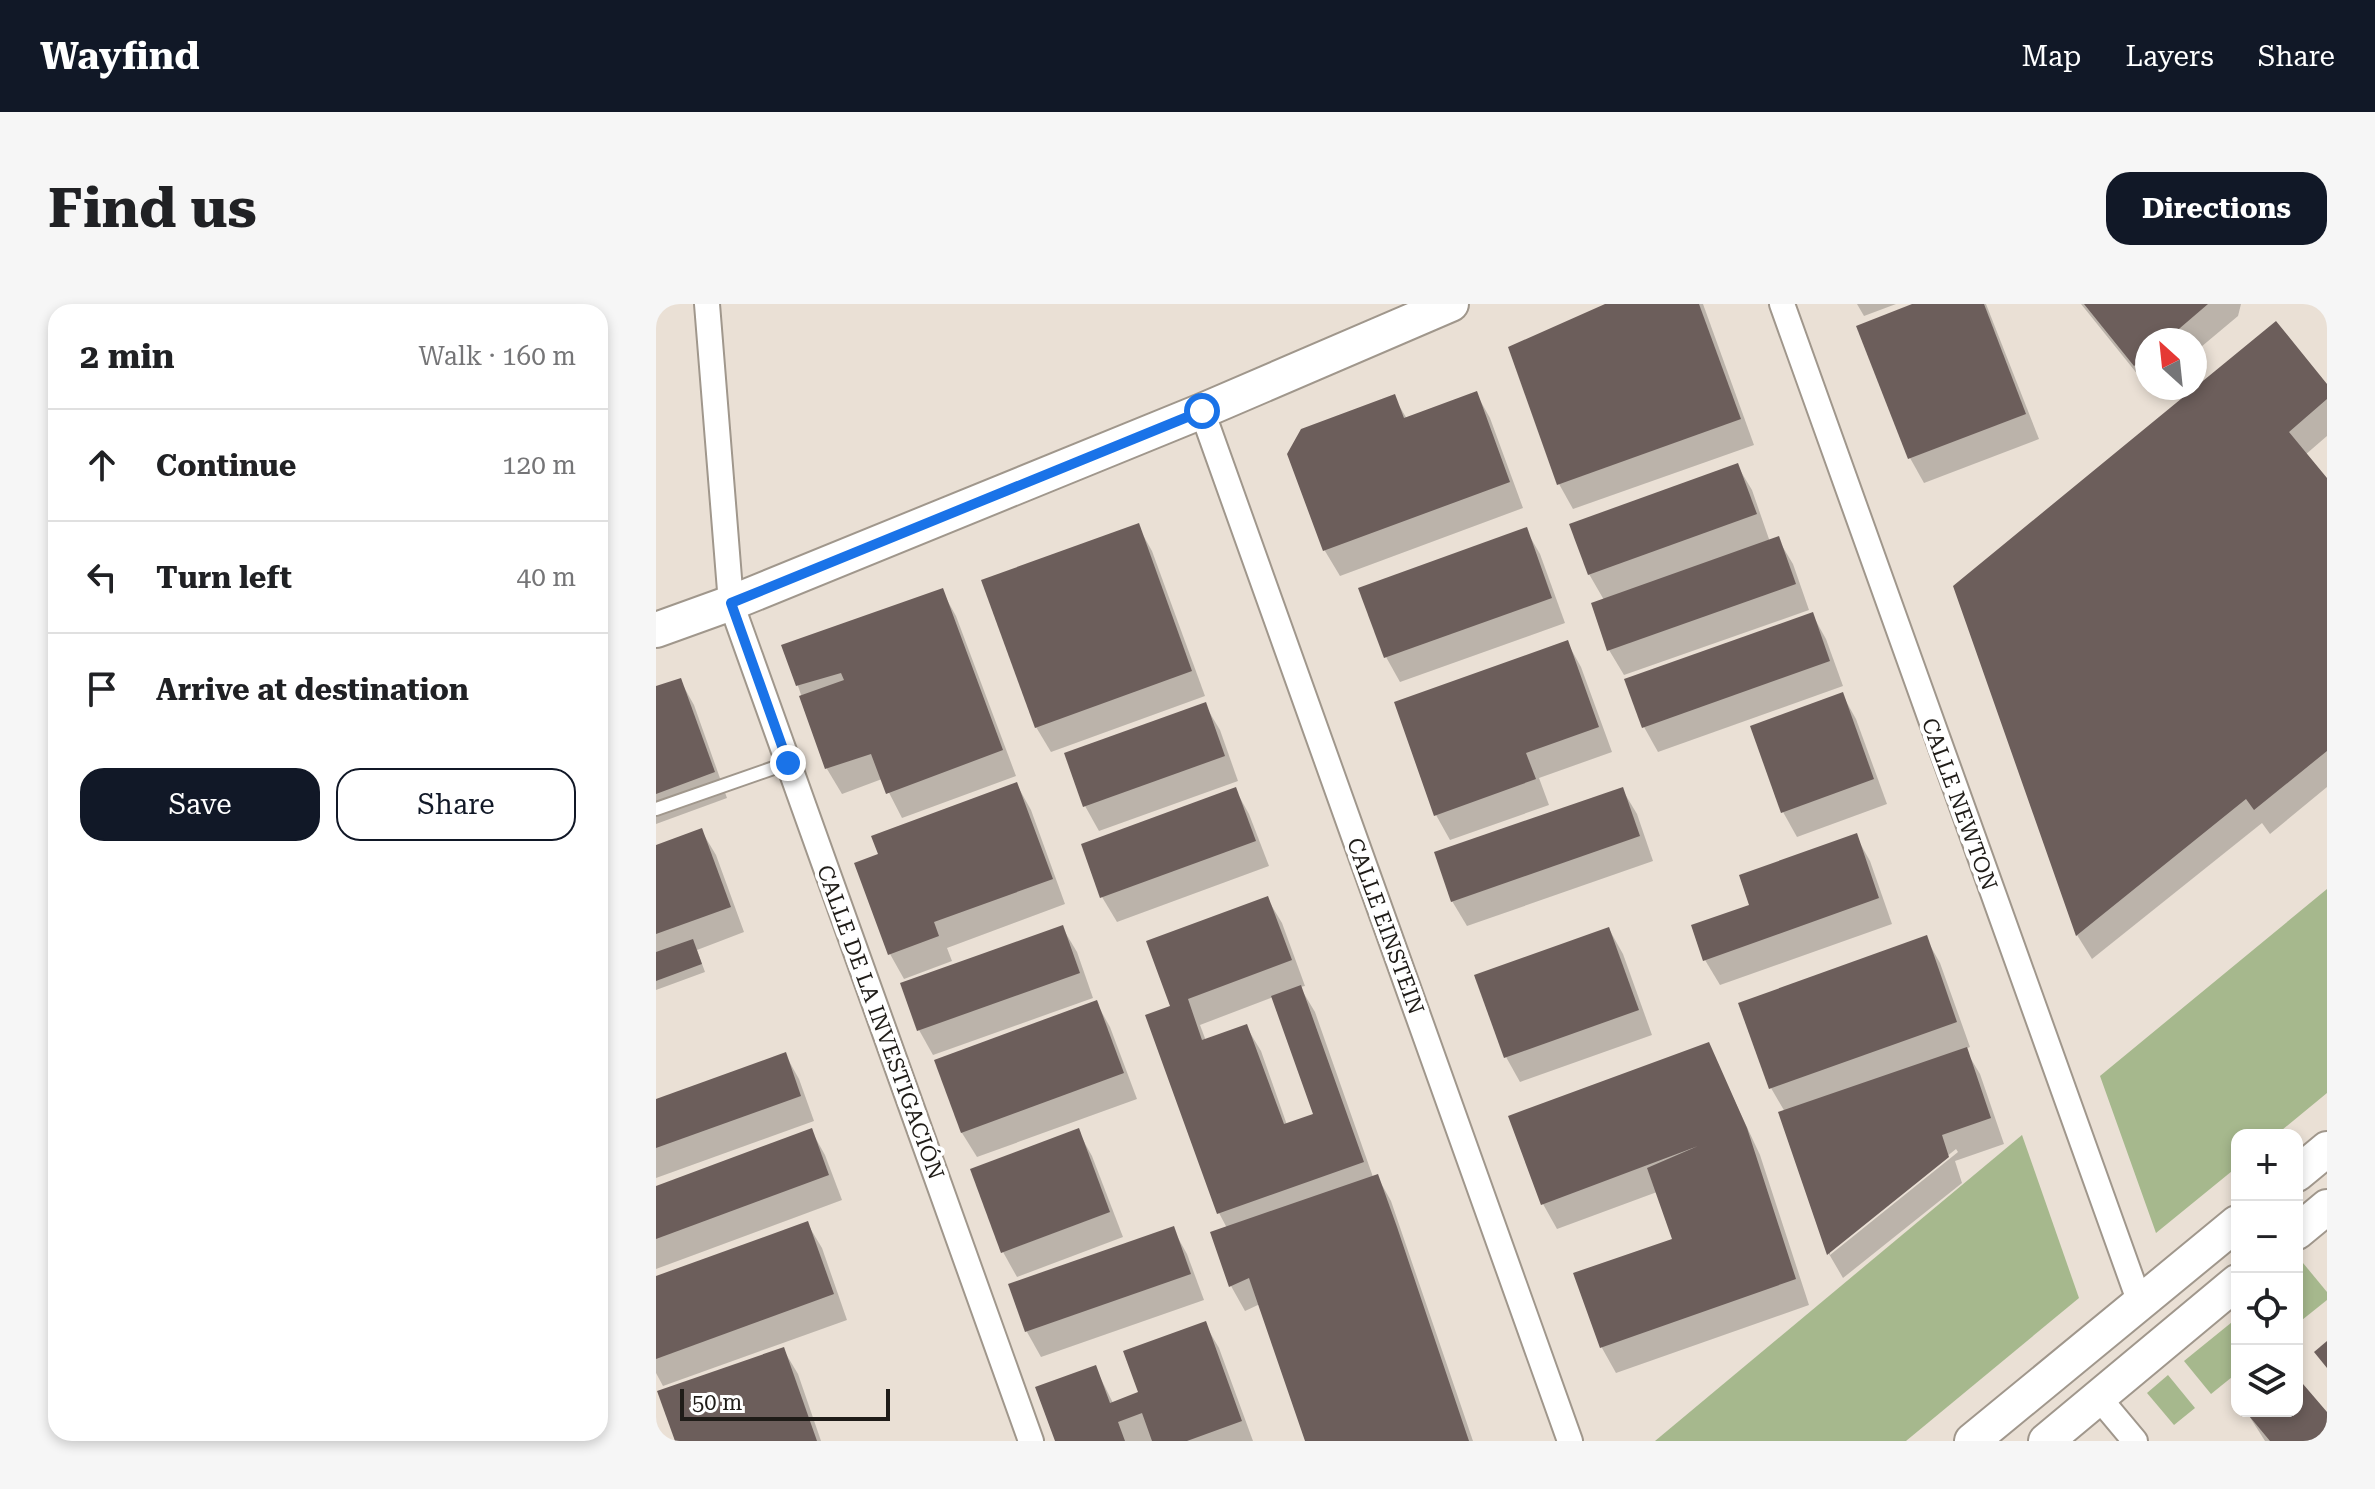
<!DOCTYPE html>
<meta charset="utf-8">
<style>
body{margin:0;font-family:"Roboto Serif",serif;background:#f6f6f6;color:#202124}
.controls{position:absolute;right:24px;bottom:24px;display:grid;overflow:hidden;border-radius:16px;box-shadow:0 4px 12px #0003}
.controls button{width:72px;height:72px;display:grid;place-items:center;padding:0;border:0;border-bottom:2px solid #e0e0e0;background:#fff;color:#202124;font:40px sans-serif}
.compass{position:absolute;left:1479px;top:24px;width:72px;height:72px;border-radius:50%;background:#fff;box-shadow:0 4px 12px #0003;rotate:333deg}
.scale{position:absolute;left:24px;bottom:20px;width:210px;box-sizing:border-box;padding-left:8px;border:4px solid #1f1c18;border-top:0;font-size:22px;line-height:28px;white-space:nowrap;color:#1f1c18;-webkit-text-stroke:6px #fff;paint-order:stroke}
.stop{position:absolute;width:24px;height:24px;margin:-18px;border:6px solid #1a73e8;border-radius:50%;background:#fff}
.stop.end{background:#1a73e8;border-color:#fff;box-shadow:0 2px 8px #0008}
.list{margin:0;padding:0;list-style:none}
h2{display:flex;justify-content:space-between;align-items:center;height:104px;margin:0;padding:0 32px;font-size:34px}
h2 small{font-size:26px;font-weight:400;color:#757577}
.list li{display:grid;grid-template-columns:52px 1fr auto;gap:24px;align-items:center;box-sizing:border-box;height:112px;padding:0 32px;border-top:2px solid #e0e0e0}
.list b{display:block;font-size:30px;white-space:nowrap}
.list em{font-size:26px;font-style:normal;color:#757577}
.actions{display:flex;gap:16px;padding:24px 32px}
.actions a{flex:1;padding:18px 0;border:2px solid #111827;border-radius:24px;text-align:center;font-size:28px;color:#111827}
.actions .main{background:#111827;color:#fff}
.icon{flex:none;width:44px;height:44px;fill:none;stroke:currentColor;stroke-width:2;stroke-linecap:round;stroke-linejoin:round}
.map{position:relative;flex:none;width:1671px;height:1137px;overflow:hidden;border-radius:24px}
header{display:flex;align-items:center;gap:48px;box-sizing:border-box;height:112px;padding:0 40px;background:#111827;color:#fff}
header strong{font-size:38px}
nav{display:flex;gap:44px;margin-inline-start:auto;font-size:28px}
.intro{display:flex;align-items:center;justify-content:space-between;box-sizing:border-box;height:192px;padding:0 48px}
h1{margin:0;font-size:56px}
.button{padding:20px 36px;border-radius:24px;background:#111827;color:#fff;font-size:28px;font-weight:700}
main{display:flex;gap:48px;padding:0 48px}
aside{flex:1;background:#fff;border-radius:24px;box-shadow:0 4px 12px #0003}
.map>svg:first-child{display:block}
</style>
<header>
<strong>Wayfind</strong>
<nav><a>Map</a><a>Layers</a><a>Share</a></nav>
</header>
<div class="intro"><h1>Find us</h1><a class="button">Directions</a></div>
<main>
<aside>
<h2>2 min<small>Walk · 160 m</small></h2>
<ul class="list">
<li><svg class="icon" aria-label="ahead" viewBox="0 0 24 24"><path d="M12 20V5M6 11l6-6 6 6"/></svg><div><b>Continue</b></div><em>120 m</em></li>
<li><svg class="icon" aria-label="left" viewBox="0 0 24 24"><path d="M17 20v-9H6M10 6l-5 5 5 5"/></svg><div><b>Turn left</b></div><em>40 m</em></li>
<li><svg class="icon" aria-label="arrive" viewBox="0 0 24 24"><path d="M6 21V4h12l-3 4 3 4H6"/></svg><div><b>Arrive at destination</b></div></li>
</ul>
<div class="actions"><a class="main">Save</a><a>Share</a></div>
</aside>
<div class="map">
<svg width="1671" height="1137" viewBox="0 0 1671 1137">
<rect width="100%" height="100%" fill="#eae0d5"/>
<!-- green -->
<g fill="#a6b88d">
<polygon points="1671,585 1671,789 1620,831 1581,831 1581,863 1500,929 1444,772"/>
<polygon points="1366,831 1423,994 1250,1137 999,1137"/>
<polygon points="1647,959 1671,988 1671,996 1641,1020 1641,965"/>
<polygon points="1581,1014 1581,1069 1555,1090 1528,1057"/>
<polygon points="1512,1071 1539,1104 1518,1121 1491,1089"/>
</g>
<!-- shadow -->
<g fill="#0003" fill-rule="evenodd">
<polygon points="954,0 1047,0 1098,141 917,205 903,180"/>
<polygon points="1201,0 1240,0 1208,12"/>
<polygon points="1262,0 1330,0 1383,135 1268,179 1254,154 1203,23"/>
<polygon points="1425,0 1585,0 1582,12 1539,48 1539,36 1491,36 1491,82"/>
<polygon points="1671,83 1671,132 1649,151 1671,177 1671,483 1614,530 1606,519 1436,655 1421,631 1299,283"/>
<polygon points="820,89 834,114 867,204 684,272 669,247 633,150 738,93 751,115"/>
<polygon points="1081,161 1096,186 1114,238 1122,235 1137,260 1153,306 968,371 953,346 948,296 933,270"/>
<polygon points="482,222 496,247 549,392 395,448 380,423"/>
<polygon points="870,226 884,250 909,319 744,378 730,353"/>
<polygon points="286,287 300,312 360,472 246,514 226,475 186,490 171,465 128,342"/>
<polygon points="1156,310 1170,335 1187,382 1002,448 988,423"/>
<polygon points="911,338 925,363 956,448 883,474 893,501 794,536 780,511"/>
<polygon points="24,376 38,401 71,494 0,520 0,385"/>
<polygon points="1186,390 1200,415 1231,500 1141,533 1127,508"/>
<polygon points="549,401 564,426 582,477 443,527 429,502"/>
<polygon points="361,481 375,506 409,600 291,644 296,657 248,675 234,650 225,552"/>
<polygon points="579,485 593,510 613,562 461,618 446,593"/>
<polygon points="966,485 981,510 997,557 811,622 796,597"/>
<polygon points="45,526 60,551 88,628 41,646 49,668 0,686 0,543"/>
<polygon points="1200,532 1214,557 1236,620 1064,681 1049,656 1096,602"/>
<path d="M611 594 626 619 649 682 644 683 659 708 717 873 721 872 735 897 817 1137H651L604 1000 589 1007 575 982 571 924 563 909 516 703ZM617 693 660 811 631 821 605 747 590 722 550 737 544 721Z"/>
<polygon points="406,623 421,648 437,694 277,751 263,726"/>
<polygon points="953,625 967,650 996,731 864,778 850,753"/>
<path d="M1270 634 1284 659 1314 743 1309 745 1324 770 1348 840 1299 857 1306 879 1187 974 1173 950 1125 809 1129 808 1115 784ZM1300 845 1302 848 1174 951V946Z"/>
<polygon points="440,698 454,723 481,795 321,853 306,829 280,757"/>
<polygon points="1052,740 1104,851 1153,1001 960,1069 946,1044 920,971 1018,936 1001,888 901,925 887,900 855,813"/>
<polygon points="129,750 143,775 158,817 0,874 0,797"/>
<polygon points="155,826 169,851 186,896 0,965 0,884"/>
<polygon points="422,827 436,852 467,933 361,973 347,948"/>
<polygon points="151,919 166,944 191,1016 7,1082 0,1069 0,974"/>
<polygon points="517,925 531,950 548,996 385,1053 371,1028 354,981"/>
<polygon points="549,1020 563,1044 597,1137 401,1137 439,1063 457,1099 485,1089"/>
<polygon points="127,1045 142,1070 165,1137 21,1137"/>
<polygon points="1641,1076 1671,1111 1671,1137 1609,1137 1590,1107 1641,1107"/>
</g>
<!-- building -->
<g fill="#6c5e5b">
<polygon points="949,0 1043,0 1085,115 901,181 852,43"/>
<polygon points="1256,0 1328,0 1370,110 1252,155 1200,22"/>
<polygon points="1428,0 1552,0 1510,36 1491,36 1491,52 1478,62"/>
<polygon points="1620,17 1671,80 1671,95 1633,128 1671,174 1671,447 1598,506 1590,495 1420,632 1297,282"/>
<polygon points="821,87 854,178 667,247 631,150 645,125 739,90 748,114"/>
<polygon points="1082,159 1101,210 932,271 913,220"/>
<polygon points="483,219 536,367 379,424 325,276"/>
<polygon points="871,223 896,294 728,354 702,284"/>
<polygon points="1123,232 1140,280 951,347 935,299"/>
<polygon points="287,284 347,446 230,490 215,450 169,465 143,392 188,376 185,369 140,382 125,341"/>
<polygon points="1157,308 1174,357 986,424 968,375"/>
<polygon points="912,336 943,423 870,449 880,475 778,512 738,398"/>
<polygon points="25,374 59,468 0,490 0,382"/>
<polygon points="1187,388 1218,475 1125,509 1094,422"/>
<polygon points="550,398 569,452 427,503 408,449"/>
<polygon points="361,478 397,575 278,618 283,632 232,651 198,559 222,550 215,532"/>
<polygon points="580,483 600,537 444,594 425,540"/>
<polygon points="967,483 984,532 795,598 778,548"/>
<polygon points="46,524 75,603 0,630 0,541"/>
<polygon points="1201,529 1223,594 1047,657 1035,621 1093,601 1083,571"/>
<polygon points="612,592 636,656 532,695 546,736 591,720 628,820 657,810 615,692 645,681 708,858 561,910 489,711 514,702 490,637"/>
<polygon points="407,621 424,669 261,727 244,679"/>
<polygon points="953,623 983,706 848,754 818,671"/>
<polygon points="1271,631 1301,718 1113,785 1082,699"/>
<polygon points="37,635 46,660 0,677 0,648"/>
<polygon points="441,696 468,769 305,829 278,756"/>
<polygon points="1053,738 1091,824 1140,975 944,1044 917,969 1016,935 991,864 1042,842 885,901 852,812"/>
<polygon points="1311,743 1335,814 1286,831 1293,853 1171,951 1122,808"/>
<polygon points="130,748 145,792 0,844 0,795"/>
<polygon points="156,824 173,871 0,935 0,882"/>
<polygon points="423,824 454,908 345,949 314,865"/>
<polygon points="722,870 741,923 813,1137 649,1137 593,974 573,983 554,928"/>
<polygon points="152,917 178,990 0,1055 0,972"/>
<polygon points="518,922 535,970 369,1028 352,980"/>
<polygon points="550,1017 586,1117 531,1137 496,1137 486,1109 462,1118 469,1137 399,1137 379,1083 440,1061 454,1099 482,1088 467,1047"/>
<polygon points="1671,1037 1671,1064 1658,1048"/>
<polygon points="128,1043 161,1137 19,1137 1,1087"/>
<polygon points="1641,1073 1671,1108 1671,1137 1614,1137 1589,1107 1641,1107"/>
</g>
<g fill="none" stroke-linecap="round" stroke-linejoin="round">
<defs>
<polyline id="lane" points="0,505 132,459"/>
<g id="street">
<polyline points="51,0 75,299 375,1137"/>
<polyline points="1126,0 1484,999"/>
<polyline points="546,107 914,1137"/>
<polyline points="1443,1094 1479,1137"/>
</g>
<g id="secondary">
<polyline points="0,326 75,299 546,107 795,0"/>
<polyline points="1641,870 1671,845"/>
<polyline points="1641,928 1671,903"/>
<polyline points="1316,1137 1581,919"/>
<polyline points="1390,1137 1581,978"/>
</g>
</defs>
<!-- lane casing -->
<use href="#lane" stroke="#a0978c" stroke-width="16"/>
<!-- street casing -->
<use href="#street" stroke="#a0978c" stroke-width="28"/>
<!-- secondary casing -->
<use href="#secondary" stroke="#a0978c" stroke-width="38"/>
<!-- lane -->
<use href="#lane" stroke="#fff" stroke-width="12"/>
<!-- street -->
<use href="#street" stroke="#fff" stroke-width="24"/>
<!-- secondary -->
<use href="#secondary" stroke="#fff" stroke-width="34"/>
</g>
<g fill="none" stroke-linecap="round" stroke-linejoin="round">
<!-- route -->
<polyline stroke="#1a73e8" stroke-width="10" points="132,459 75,299 546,107"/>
</g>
<g text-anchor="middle" stroke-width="8" stroke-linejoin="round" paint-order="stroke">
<!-- street labels -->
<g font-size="22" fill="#1f1c18" stroke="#fff">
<text transform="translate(1304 500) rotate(70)" y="8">CALLE NEWTON</text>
<text transform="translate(730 622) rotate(70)" y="8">CALLE EINSTEIN</text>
<text transform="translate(225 718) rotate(70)" y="8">CALLE DE LA INVESTIGACIÓN</text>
</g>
</g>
</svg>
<div class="controls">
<button>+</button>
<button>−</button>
<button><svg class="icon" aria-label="locate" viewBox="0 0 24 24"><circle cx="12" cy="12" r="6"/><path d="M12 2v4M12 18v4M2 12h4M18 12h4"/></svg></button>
<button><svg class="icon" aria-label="layers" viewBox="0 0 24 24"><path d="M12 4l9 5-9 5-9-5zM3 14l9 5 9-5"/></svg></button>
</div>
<svg class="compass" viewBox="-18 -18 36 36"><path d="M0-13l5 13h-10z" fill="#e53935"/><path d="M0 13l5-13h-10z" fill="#757577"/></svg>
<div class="scale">50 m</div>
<div class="stop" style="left:546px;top:107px"></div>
<div class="stop end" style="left:132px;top:459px"></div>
</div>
</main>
